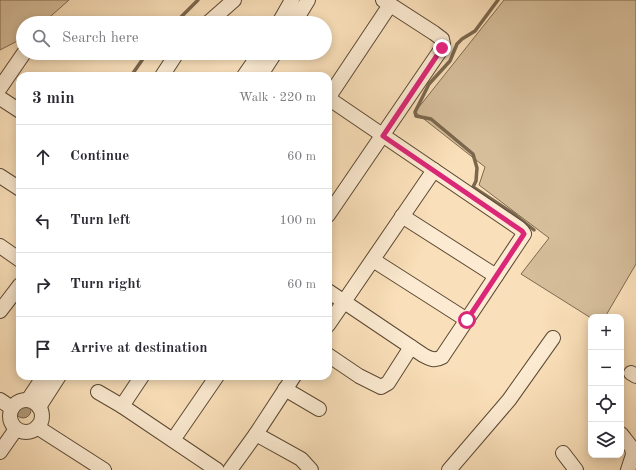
<!DOCTYPE html>
<meta charset="utf-8">
<style>
body{margin:0;font-family:"Old Standard TT",serif;background:#f2f2f3;color:#2b2b33}
.controls{position:absolute;right:12px;bottom:12px;display:grid;overflow:hidden;border-radius:8px;box-shadow:0 2px 10px #0003}
.controls button{width:36px;height:36px;display:grid;place-items:center;padding:0;border:0;border-bottom:1px solid #e1e1e2;background:#fff;color:#2b2b33;font:20px sans-serif}
.stop{position:absolute;width:12px;height:12px;margin:-9px;border:3px solid #db2777;border-radius:50%;background:#fff}
.stop.end{background:#db2777;border-color:#fff;box-shadow:0 1px 4px #0008}
.list{margin:0;padding:0;list-style:none}
h2{display:flex;justify-content:space-between;align-items:center;height:52px;margin:0;padding:0 16px;font-size:17px}
h2 small{font-size:13px;font-weight:400;color:#7c7c81}
.list li{display:grid;grid-template-columns:26px 1fr auto;gap:12px;align-items:center;box-sizing:border-box;height:64px;padding:0 16px;border-top:1px solid #e1e1e2}
.list b{display:block;font-size:15px;white-space:nowrap}
.list em{font-size:13px;font-style:normal;color:#7c7c81}
.icon{flex:none;width:22px;height:22px;fill:none;stroke:currentColor;stroke-width:2;stroke-linecap:round;stroke-linejoin:round}
.map{position:relative;flex:none;width:636px;height:470px;overflow:hidden}
.search{position:absolute;background:#fff;box-shadow:0 2px 10px #0003;left:16px;top:16px;width:316px;height:44px;display:flex;align-items:center;gap:10px;box-sizing:border-box;padding:0 14px;border-radius:22px;color:#7c7c81;font-size:15px}
.panel{position:absolute;background:#fff;box-shadow:0 2px 10px #0003;left:16px;top:72px;width:316px;height:308px;border-radius:12px}
.map>svg:first-child{display:block}
</style>
<div class="map">
<svg width="636" height="470" viewBox="0 0 636 470">
<rect width="100%" height="100%" fill="#fae0ba"/>
<filter id="stains"><feTurbulence type="fractalNoise" baseFrequency=".005" numOctaves="4"/><feColorMatrix values="0 0 0 0 .2 0 0 0 0 .09 0 0 0 0 .02 0 0 0 .5 -.17"/></filter>
<radialGradient id="worn" r=".72"><stop offset=".6" stop-color="#630" stop-opacity="0"/><stop offset="1" stop-color="#630" stop-opacity=".3"/></radialGradient>
<!-- green -->
<g fill="#d6be9b" stroke="#7f6a50">
<polygon points="0,0 69,0 43,23 23,23 23,38 0,50"/>
<polygon points="504,0 636,0 636,264 605,317 591,317 591,318 521,274 549,238 479,185 485,167 415,112"/>
</g>
<!-- water -->
<circle fill="#b39c7d" stroke="#7b674d" cx="23" cy="410" r="8"/>
<g fill="none" stroke-linecap="round" stroke-linejoin="round">
<!-- stream -->
<g stroke="#7b674d" stroke-width="3.5">
<polyline points="498,0 475,31 462,39 457,44 450,61 429,84 415,112 416,116 431,119 473,154 477,168 476,181 473,187 514,214 534,230"/>
<polyline points="175,23 198,0"/>
<polyline points="131,76 147,53"/>
</g>
<defs>
<g id="minor">
<polyline points="208,23 234,0"/>
<polyline points="279,23 292,0"/>
<polyline points="294,23 308,0"/>
<polyline points="162,76 177,53"/>
<polyline points="244,76 260,53"/>
<polyline points="260,76 275,53"/>
<polyline points="0,88 24,53"/>
<polyline points="0,98 20,111"/>
<path d="M328 98 519 228 522 231 524 234 442 357C435 361 430 359 423 355L328 291"/>
<polyline points="328,98 390,5"/>
<polyline points="0,176 20,189"/>
<polyline points="328,215 442,48 443,44 442,39 434,33 383,0"/>
<polyline points="402,216 496,276"/>
<polyline points="0,246 20,260"/>
<polyline points="373,260 467,320"/>
<polyline points="0,311 20,285"/>
<polyline points="328,325 434,170"/>
<polyline points="328,355 359,376 381,387 388,383 411,347"/>
<polyline points="631,373 636,376"/>
<polyline points="285,389 319,409"/>
<polyline points="98,392 122,406 217,470"/>
<polyline points="0,400 12,408"/>
<polyline points="28,400 44,376"/>
<circle cx="26" cy="416" r="16"/>
<polyline points="122,406 142,376"/>
<polyline points="39,407 59,376"/>
<polyline points="37,427 104,470"/>
<polyline points="256,434 301,459 311,470"/>
<polyline points="621,434 632,448 633,455 628,470"/>
<polyline points="173,440 217,376"/>
<polyline points="0,452 16,429"/>
<polyline points="563,453 576,470"/>
<polyline points="230,470 256,434 294,376"/>
<polyline points="449,470 509,400 553,338"/>
</g>
</defs>
<!-- minor casing -->
<use href="#minor" stroke="#5c4933" stroke-width="16"/>
<!-- minor -->
<use href="#minor" stroke="#fcebd2" stroke-width="14"/>
</g>
<g fill="none" stroke-linecap="round" stroke-linejoin="round">
<!-- route -->
<polyline stroke="#db2777" stroke-width="5" points="442,48 383,136 522,231 524,234 522,237 467,320"/>
</g>
<rect width="100%" height="100%" filter="url(#stains)"/>
<rect width="100%" height="100%" fill="url(#worn)"/>
</svg>
<div class="controls">
<button>+</button>
<button>−</button>
<button><svg class="icon" aria-label="locate" viewBox="0 0 24 24"><circle cx="12" cy="12" r="6"/><path d="M12 2v4M12 18v4M2 12h4M18 12h4"/></svg></button>
<button><svg class="icon" aria-label="layers" viewBox="0 0 24 24"><path d="M12 4l9 5-9 5-9-5zM3 14l9 5 9-5"/></svg></button>
</div>
<div class="stop" style="left:467px;top:320px"></div>
<div class="stop end" style="left:442px;top:48px"></div>
<div class="search"><svg class="icon" aria-label="search" viewBox="0 0 24 24"><circle cx="10" cy="10" r="6"/><path d="M15 15l6 6"/></svg>Search here</div>
<section class="panel">
<h2>3 min<small>Walk · 220 m</small></h2>
<ul class="list">
<li><svg class="icon" aria-label="ahead" viewBox="0 0 24 24"><path d="M12 20V5M6 11l6-6 6 6"/></svg><div><b>Continue</b></div><em>60 m</em></li>
<li><svg class="icon" aria-label="left" viewBox="0 0 24 24"><path d="M17 20v-9H6M10 6l-5 5 5 5"/></svg><div><b>Turn left</b></div><em>100 m</em></li>
<li><svg class="icon" aria-label="right" viewBox="0 0 24 24"><path d="M7 20v-9h11M14 6l5 5-5 5"/></svg><div><b>Turn right</b></div><em>60 m</em></li>
<li><svg class="icon" aria-label="arrive" viewBox="0 0 24 24"><path d="M6 21V4h12l-3 4 3 4H6"/></svg><div><b>Arrive at destination</b></div></li>
</ul>
</section>
</div>
